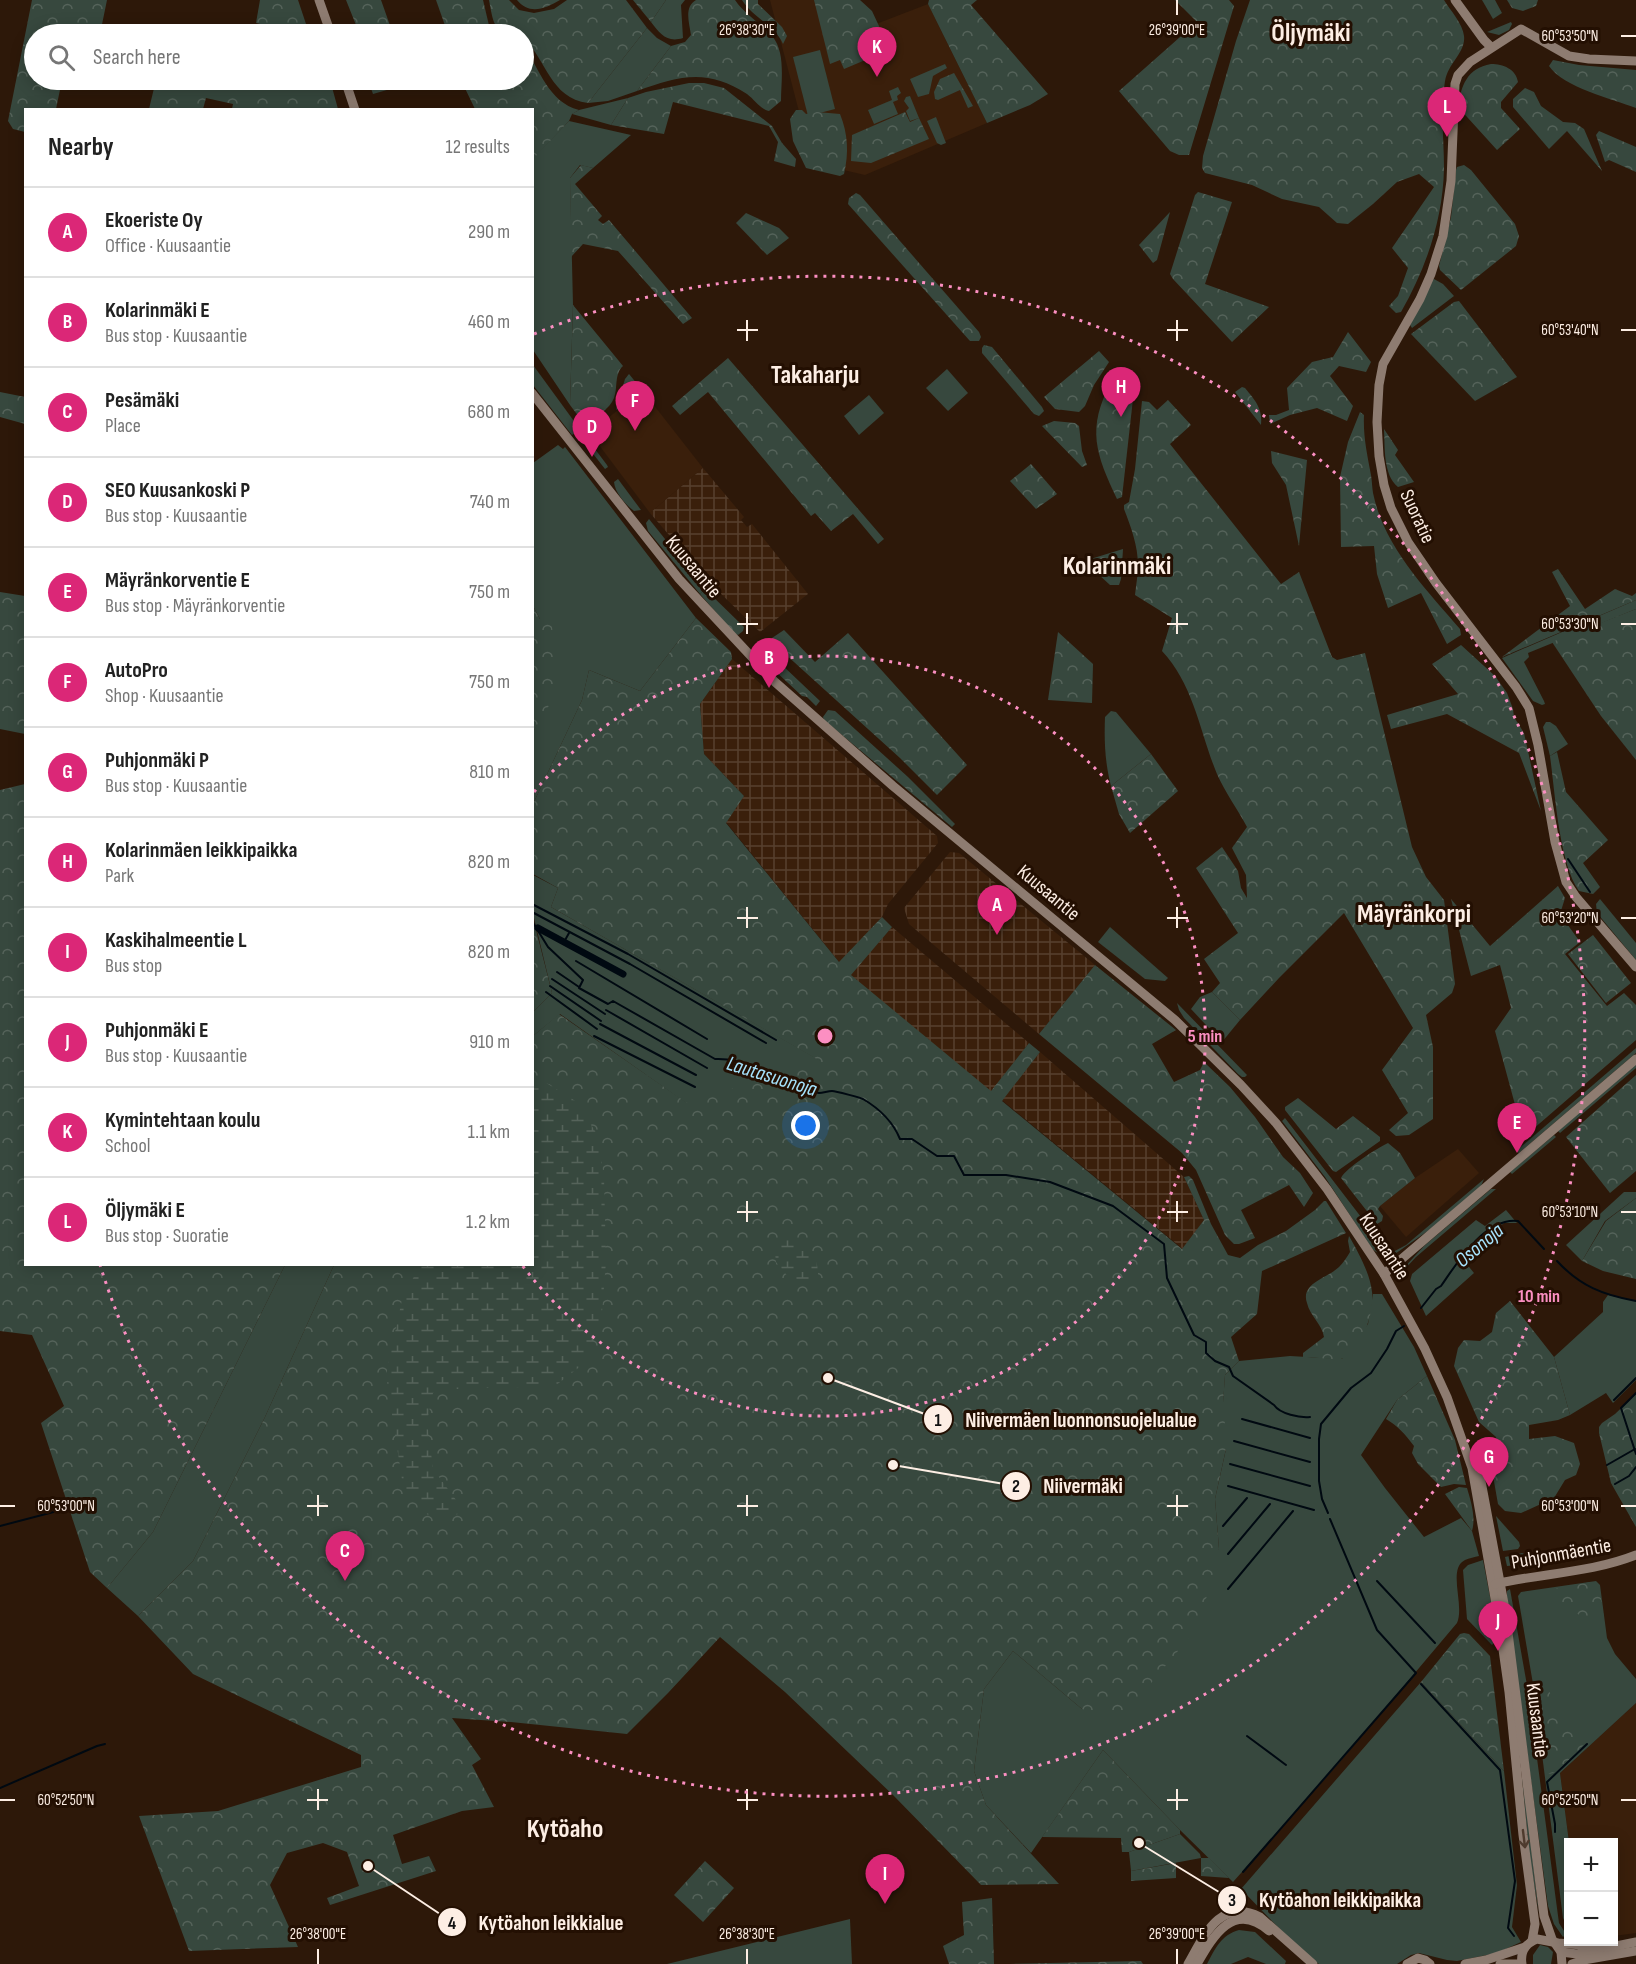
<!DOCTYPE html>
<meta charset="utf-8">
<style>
body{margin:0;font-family:"Sofia Sans Condensed",sans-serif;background:#f6f6f6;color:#222}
.controls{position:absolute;right:18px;bottom:18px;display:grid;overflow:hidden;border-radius:0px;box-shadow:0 3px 15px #0003}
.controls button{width:54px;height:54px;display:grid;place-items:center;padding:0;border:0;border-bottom:2px solid #e0e0e0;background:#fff;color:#222;font:30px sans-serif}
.you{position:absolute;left:806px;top:1126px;width:21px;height:21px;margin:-15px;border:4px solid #fff;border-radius:50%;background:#1a73e8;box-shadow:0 0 0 9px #1a73e833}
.badge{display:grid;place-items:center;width:39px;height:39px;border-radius:50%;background:#db2777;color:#fff;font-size:20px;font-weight:700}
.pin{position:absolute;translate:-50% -50px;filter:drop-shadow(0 2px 3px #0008)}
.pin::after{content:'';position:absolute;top:32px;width:21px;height:18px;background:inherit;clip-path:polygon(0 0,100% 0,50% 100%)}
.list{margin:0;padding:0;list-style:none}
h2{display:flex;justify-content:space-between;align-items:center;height:78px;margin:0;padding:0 24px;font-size:26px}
h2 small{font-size:20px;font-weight:400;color:#767676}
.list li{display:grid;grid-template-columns:39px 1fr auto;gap:18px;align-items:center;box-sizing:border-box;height:90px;padding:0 24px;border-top:2px solid #e0e0e0}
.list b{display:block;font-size:22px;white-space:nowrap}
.list p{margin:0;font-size:20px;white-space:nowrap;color:#767676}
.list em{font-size:20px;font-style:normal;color:#767676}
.icon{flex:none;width:33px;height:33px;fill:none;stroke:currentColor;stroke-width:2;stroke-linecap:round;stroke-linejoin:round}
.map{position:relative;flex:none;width:1636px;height:1964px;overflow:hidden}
.search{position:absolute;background:#fff;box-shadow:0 3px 15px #0003;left:24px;top:24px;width:510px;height:66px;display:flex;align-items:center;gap:15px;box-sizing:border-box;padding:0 21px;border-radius:33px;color:#767676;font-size:22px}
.panel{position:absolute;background:#fff;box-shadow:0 3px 15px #0003;left:24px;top:108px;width:510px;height:1158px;border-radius:0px}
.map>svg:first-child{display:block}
</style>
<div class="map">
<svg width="1636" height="1964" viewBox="0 0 1636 1964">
<defs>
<pattern id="industrial-grid" width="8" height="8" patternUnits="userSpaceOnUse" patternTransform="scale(1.5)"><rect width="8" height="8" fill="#3a1f0b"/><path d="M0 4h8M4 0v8" fill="none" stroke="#57402e"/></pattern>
<pattern id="forest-crowns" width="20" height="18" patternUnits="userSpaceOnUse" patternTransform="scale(1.5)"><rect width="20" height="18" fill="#37483e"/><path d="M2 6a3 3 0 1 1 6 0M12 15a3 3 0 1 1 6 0" fill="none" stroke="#55635a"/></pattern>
<pattern id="wetland-marsh" width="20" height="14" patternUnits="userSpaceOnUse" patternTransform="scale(1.5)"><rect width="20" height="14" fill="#37483e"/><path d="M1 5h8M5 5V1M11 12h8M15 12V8" fill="none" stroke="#55635a"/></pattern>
</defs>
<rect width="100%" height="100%" fill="#2d1809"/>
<!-- built -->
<g fill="#3a1f0b">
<polygon points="770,0 843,0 858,31 928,4 987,123 865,175 809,162 803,127"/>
<polygon points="642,390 703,468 650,513 590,433"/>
<polygon points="1458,1149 1479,1173 1406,1237 1380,1206 1415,1178"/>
<polygon points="1636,1703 1636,1933 1614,1936 1614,1842 1569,1842 1560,1773"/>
</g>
<!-- industrial -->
<g fill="url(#industrial-grid)">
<polygon points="703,468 744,517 741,520 747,527 752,524 808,594 760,632 715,588 650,513"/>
<polygon points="732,659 937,836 938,843 888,904 882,917 840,963 726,822 744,796 704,754 700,704"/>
<polygon points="950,852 959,853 1095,965 1039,1034 909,924 904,908"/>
<polygon points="892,927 1029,1043 991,1092 850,975"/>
<polygon points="1040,1052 1184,1177 1204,1220 1183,1249 1002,1100"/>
</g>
<!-- grass -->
<g fill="#37483e">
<path d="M666 0H685L681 5 683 38C667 43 660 34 651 22Z"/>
<polygon points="1482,0 1495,0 1502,13 1493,19"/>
<polygon points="1511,22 1512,24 1509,30 1499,35 1487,32"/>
<polygon points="647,28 657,38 671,46 637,91 608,101 588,103"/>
<polygon points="820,50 835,109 808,116 793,57"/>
<polygon points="945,64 947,68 933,76 929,94 918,97 910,79"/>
<polygon points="898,87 901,93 897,96 898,100 893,102 898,114 874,124 868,110 892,100 889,91"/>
<polygon points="910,96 919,118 910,121 906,111 909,108 904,101 906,97"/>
<polygon points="628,98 611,125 572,114 579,110"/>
<polygon points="936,117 946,143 941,145 937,143 927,121"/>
<polygon points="569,121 631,135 593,168 580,165 570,178 573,305 570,405 533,350 532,159"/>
<polygon points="1434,279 1443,284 1454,296 1412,328 1410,325 1431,281"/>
<polygon points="533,365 579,428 579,430 572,435 533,385"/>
<polygon points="947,369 968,393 948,411 926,388"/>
<polygon points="869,395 884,413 859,435 844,416"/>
<polygon points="583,433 607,465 608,467 605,469 579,436"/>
<polygon points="558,445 563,449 565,447 696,618 640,691 589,670 582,700 533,804 533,732 540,718 540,619 533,606 533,463"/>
<path d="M618 479 641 510 634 511C626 505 615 493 614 482Z"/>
<polygon points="649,519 705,589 700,594 648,531 646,523"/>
<polygon points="1636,600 1636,609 1528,653 1529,657 1524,662 1544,701 1545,704 1542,705 1533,701 1502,658"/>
<path d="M1111 711 1116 712 1151 754 1111 786C1105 763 1104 741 1105 717Z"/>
<polygon points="1546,722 1550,722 1556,726 1568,744 1550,756 1543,727"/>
<polygon points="533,875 558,888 551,907 835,1069 703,1115 560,1014 533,1036 533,1012 552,993 533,914"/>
<polygon points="1600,899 1636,943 1636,960 1597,913 1596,904"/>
<polygon points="1110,927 1168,978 1165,981 1145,979 1098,942"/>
<polygon points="1212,992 1240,1020 1222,1042 1191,1009 1200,997"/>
<polygon points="1177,1003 1247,1075 1245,1077 1242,1077 1238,1074 1184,1018 1179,1010"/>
<polygon points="1636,1048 1636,1053 1519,1153 1516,1151"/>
<polygon points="1636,1064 1636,1068 1560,1133 1558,1131"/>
<polygon points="1285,1118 1361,1217 1388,1257 1381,1255 1372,1249 1325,1177 1282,1121"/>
<polygon points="1554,1135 1556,1137 1512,1174 1510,1172"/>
<polygon points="1484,1179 1481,1186 1432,1228 1392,1256 1391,1253 1406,1245"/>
<polygon points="1491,1189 1496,1189 1416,1257 1403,1271 1402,1270 1424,1246"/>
<polygon points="1624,1192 1636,1192 1636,1198 1605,1221 1582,1261 1566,1245"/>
<polygon points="1506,1210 1517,1223 1504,1223 1461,1257 1474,1273 1426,1316 1410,1281 1412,1274 1476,1220 1485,1226"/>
<polygon points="285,1265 334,1265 265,1417 193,1561 138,1616 107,1588 153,1532"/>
<path d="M1373 1294H1382L1414 1347 1427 1376 1397 1400 1361 1455 1385 1488 1424 1537 1461 1518 1472 1531 1479 1556C1475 1557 1469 1558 1465 1560 1447 1569 1465 1605 1457 1623L1338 1764 1233 1882 1180 1830 1103 1750 1031 1853 986 1805 974 1771 984 1689 1013 1651 1082 1709 1219 1549 1215 1499 1226 1449 1222 1416 1225 1375 1239 1361 1290 1356 1342 1359 1368 1324Z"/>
<polygon points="1608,1295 1636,1301 1636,1380 1613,1403 1606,1393 1570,1415 1554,1357 1603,1312 1603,1302"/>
<polygon points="1496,1516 1519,1542 1520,1546 1518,1549 1503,1551"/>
<polygon points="1522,1553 1531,1557 1534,1562 1533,1564 1507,1566 1505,1557"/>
<polygon points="1483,1560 1495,1623 1497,1639 1492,1645 1467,1619 1463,1570 1468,1565"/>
<polygon points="1596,1581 1600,1585 1607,1638 1615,1654 1636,1679 1636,1703 1560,1773 1569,1842 1568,1928 1563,1918 1533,1684 1518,1596 1521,1592"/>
<polygon points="1510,1589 1528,1691 1559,1923 1566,1934 1563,1937 1554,1924 1548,1906 1507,1603 1507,1591"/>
<polygon points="1421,1682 1504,1771 1517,1885 1512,1927 1521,1942 1497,1953 1457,1961 1447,1960 1419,1953 1411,1955 1397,1964 1319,1964 1304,1954 1241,1889"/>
<polygon points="1522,1776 1523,1776 1539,1914 1529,1855"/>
<polygon points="1180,1834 1200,1854 1201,1858 1131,1871 1129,1852"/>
<polygon points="850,1919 852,1964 667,1964"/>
<path d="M1239 1930 1255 1932 1286 1961 1285 1964H1266L1248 1957 1231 1964H1207C1215 1949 1221 1935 1239 1930Z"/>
<polygon points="1540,1945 1548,1947 1553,1952 1551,1964 1533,1964 1533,1955"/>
</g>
<!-- forest -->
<g fill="url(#forest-crowns)">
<polygon points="32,0 107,0 100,34 34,34 34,80 62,80 56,109 26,110 25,132 13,129 8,121"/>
<polygon points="260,0 298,0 306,24 289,31 256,23"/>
<polygon points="346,0 381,0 393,34 357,34 356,25"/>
<polygon points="436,0 483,0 491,34 448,34"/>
<path d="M489 0H509L519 10 534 13 554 9 567 0H626L647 28 588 103C550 98 547 60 524 39V34C493 34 494 26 489 0Z"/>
<path d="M517 0H560C545 9 529 15 517 0Z"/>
<polygon points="633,0 666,0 651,22"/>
<path d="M696 0H735C745 15 761 23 772 36 786 52 781 81 781 101L769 111C760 109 755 100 747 94 707 68 679 76 637 91L671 46 685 42 691 35C689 22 684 7 696 0Z"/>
<path d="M742 0H758V4L782 27 787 36 783 44C775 25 753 18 742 0Z"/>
<path d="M814 0H860L872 11 891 52C884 57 879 61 870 58L844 69 840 60 830 64Z"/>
<polygon points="929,0 977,0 971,5 1048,94 1030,105 987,123 928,4"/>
<polygon points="1175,0 1229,0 1234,6 1189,155 1179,155 1170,151 1119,91 1197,22"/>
<path d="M1250 0H1444C1450 10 1463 24 1464 36 1466 52 1448 63 1445 81 1440 110 1444 139 1444 168 1443 220 1426 268 1401 312L1396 313 1389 306 1398 296 1408 268 1392 248 1434 187 1419 174 1397 182 1373 204 1348 224 1337 223 1319 207 1282 199 1252 185 1205 173 1202 168 1203 156 1236 41Z"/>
<polygon points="1507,0 1538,0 1536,6 1523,11 1512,8"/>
<path d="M524 47C540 69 548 102 579 110L572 114 569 121 533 159 532 110 475 109 461 80H524Z"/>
<path d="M1553 60 1579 65 1636 70V108C1612 99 1563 87 1549 66Z"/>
<path d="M1491 64C1503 64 1516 69 1518 82L1501 102V108L1520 129 1497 150 1458 107C1461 86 1467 68 1491 64Z"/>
<polygon points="954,73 973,106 968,108 960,90 938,100 935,99 934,92 940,79"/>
<polygon points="156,80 330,80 338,109 232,109 233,104 206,98 203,109 149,109"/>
<polygon points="368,80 410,80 411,83 373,94"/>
<polygon points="689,83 704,83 724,88 772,126 782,143 796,159 795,167 774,161 778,142 769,126 673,102 664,134 611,125 628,98 646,92"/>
<polygon points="1525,88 1534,92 1541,106 1563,122 1575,123 1584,129 1602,171 1567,131 1549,149 1513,107 1513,99"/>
<path d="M796 110H802L806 114 817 112 840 114C848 134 849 153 844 174L840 176 806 168 793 141 790 119Z"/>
<polygon points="905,112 910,122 919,118 929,139 871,163 851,161 852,135"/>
<polygon points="1599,131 1636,147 1636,172 1609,160 1605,162 1596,135"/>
<polygon points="581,165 593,168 575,184 602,216 598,220 603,224 609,220 692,318 683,324 618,251 583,244 571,257 570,178"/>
<polygon points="1464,165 1471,170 1515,224 1519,236 1516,246 1461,290 1440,270 1439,266 1451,217 1456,170 1457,167"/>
<polygon points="1198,192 1232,202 1205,284 1269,307 1232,342 1173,279 1170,274 1195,195"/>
<polygon points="856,193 860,195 979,332 981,337 979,341 970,341 848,204 849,198"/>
<polygon points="1170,212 1157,260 1153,263 1139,245"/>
<polygon points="746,213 779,228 789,238 767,255 736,223"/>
<polygon points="1459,301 1517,377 1475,401 1411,334 1454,302"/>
<path d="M573 305 623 366C614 374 618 388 614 398 610 409 594 418 585 425L570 405Z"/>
<polygon points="1348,332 1371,362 1366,372 1339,366 1330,376 1353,406 1347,421 1317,408 1290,415 1270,424 1269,415 1276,415 1289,410 1287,388 1312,362 1333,357"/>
<polygon points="984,345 992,347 1042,407 1044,411 1039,416 1034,414 982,353 982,348"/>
<polygon points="1099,351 1109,362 1094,385 1085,406 1079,412 1055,409 1044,397"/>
<polygon points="728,358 884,539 878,544 853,514 831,531 815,513 811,516 708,392 680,415 672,406"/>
<polygon points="629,374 642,390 616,410 625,379"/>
<path d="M1111 383 1134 390 1122 497 1117 499C1096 455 1086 428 1111 383Z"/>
<path d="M1242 387 1245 388C1255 400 1263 409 1261 425L1235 392Z"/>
<polygon points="0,392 25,397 25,424 0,417"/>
<path d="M1168 400 1191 425 1170 444 1281 584 1299 572 1332 657 1337 660 1365 653 1412 847 1426 877 1444 900 1455 984 1452 993 1426 1015 1433 1047V1119L1409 1135 1396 1136 1389 1130 1408 1113 1382 1070 1413 1028 1344 913 1279 978 1240 1020 1212 992 1220 983 1204 959 1238 933 1196 868 1222 847 1238 871 1241 888 1247 898 1246 875 1232 848 1247 827C1238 810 1225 792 1217 774 1200 733 1194 685 1162 651L1172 618 1135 595C1136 585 1138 575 1138 565 1138 546 1131 527 1124 509V505L1129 502 1135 469 1142 401 1149 402 1157 410Z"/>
<path d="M1360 412 1364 415C1363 436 1367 454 1371 475 1372 481 1372 487 1373 493 1384 547 1426 589 1460 629L1461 635 1447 644 1421 593 1388 608 1377 574 1374 546 1341 547 1340 477 1348 442Z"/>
<polygon points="1054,421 1075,423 1079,426 1082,451 1087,465 1082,467 1042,426"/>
<path d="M1384 429 1398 450 1395 455 1414 482 1398 487C1383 475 1385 447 1384 429Z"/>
<polygon points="1271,451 1307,460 1299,546 1286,485 1272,463"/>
<polygon points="1031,464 1057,494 1036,509 1010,481"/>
<polygon points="1123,549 1121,579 1119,585 1110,585 1084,561"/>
<polygon points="1558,569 1585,609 1615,589 1632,596 1636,593 1636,600 1502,657 1570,606 1552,572"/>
<polygon points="705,589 744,627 743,631 738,635 734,633 700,594"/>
<polygon points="0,592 25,596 25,734 0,729"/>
<polygon points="533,606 540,619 552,626 559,689 533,732"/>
<polygon points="1636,609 1636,760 1601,716 1552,642"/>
<polygon points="696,618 731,652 732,659 700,704 704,754 744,796 726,823 839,962 882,917 892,927 851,975 991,1091 1029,1043 1040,1052 1002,1101 1182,1249 1204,1220 1184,1177 1189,1176 1193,1180 1211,1224 1228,1255 1240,1258 1258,1245 1286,1231 1315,1210 1324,1201 1326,1201 1346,1233 1262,1271 1257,1314 1231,1337 1239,1361 1225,1375 1223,1405 1227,1444 1215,1499 1219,1549 1208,1594 1188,1639 1121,1719 1082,1709 1013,1651 984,1689 974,1771 986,1805 1059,1884 981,1885 893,1795 785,1692 720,1637 668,1693 627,1734 511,1722 452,1718 481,1759 472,1765 494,1807 462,1811 393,1835 402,1864 429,1856 436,1871 330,1905 327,1898 359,1886 347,1852 323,1843 287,1853 270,1885 298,1947 189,1951 139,1816 218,1811 361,1767 361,1755 193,1674 138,1616 193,1561 265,1417 334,1265 532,1264 533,1036 559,1014 687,1103 820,1061 551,907 558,888 533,874 533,804 582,700 589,670 640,691"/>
<polygon points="784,630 815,662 848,633 967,765 937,795 900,758 773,643 772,638"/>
<polygon points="1058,632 1093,664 1092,703 1048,700"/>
<polygon points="1461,645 1495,676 1507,693 1513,709 1514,717 1524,733 1541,811 1519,753 1447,714 1391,729 1387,715 1458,694 1432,664"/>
<polygon points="762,646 820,701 816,706 807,697 802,696 759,656 758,652"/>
<polygon points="828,710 835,711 908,777 955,824 952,827 824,720 823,717"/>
<path d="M1557 752 1566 792 1608 840 1583 863 1600 887 1593 894 1579 891C1559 863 1555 792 1550 756Z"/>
<polygon points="1151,754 1178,791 1130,833 1119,814 1111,786"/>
<polygon points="25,784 26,1264 285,1265 153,1532 107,1588 90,1572 41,1423 64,1406 32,1335 0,1331 0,790"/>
<polygon points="1558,886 1565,898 1560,914 1580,942 1565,954 1607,1006 1624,993 1636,1005 1636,1040 1532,1130 1517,1112 1495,1031 1511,1008 1500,965 1471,976 1451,899 1490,946"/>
<polygon points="532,914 552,993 533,1012 532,1012"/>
<polygon points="1593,935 1631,983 1606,1003 1568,954"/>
<polygon points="1095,965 1176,1030 1152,1044 1174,1082 1200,1070 1204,1062 1230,1087 1255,1117 1283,1157 1300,1173 1313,1193 1304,1207 1289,1185 1241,1210 1255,1238 1239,1244 1234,1244 1225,1235 1196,1170 1182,1153 1039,1034"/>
<polygon points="1636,1075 1636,1171 1610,1193 1566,1137"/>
<polygon points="1298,1098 1336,1129 1353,1116 1380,1137 1380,1141 1336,1172 1333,1171 1285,1110 1285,1107"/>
<path d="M1388 1143 1400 1153 1415 1178 1380 1206 1378 1209 1383 1216 1382 1221 1377 1224 1341 1178C1347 1167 1376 1149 1388 1143Z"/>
<polygon points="1636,1198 1636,1279 1603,1271 1582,1261 1606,1221"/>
<path d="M1349 1236C1358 1252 1370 1273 1372 1292 1375 1310 1361 1355 1341 1359 1329 1360 1315 1357 1303 1357V1353L1324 1337C1322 1324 1310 1316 1307 1303 1300 1283 1328 1278 1339 1267 1343 1263 1347 1257 1350 1252L1348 1241Z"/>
<polygon points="1510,1301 1554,1357 1570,1415 1558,1420 1529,1425 1529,1439 1555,1436 1574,1443 1580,1464 1576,1475 1565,1480 1554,1498 1521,1513 1505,1511 1498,1504 1492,1470 1492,1461 1498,1445 1496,1437 1479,1422 1454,1366 1458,1348 1464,1340 1480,1341 1492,1332 1496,1313"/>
<path d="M1427 1376 1455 1440 1466 1485 1454 1484 1441 1487 1418 1464 1412 1453 1414 1446C1405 1434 1398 1426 1386 1419L1397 1400Z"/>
<polygon points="1636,1394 1636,1527 1611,1483 1599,1433 1599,1427 1602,1423 1615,1414"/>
<path d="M1459 1487 1467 1488C1471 1502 1476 1517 1472 1531L1445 1494Z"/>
<path d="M1591 1582 1599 1586 1604 1619C1575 1619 1568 1608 1548 1590Z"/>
<polygon points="1464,1633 1469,1634 1490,1656 1504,1771 1421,1682 1460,1634"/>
<polygon points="1549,1689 1556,1715 1586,1742 1559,1772 1548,1774 1535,1692"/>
<polygon points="1103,1750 1180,1830 1180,1834 1129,1852 1122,1852 1121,1838 1042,1837"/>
<polygon points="1201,1858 1209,1858 1229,1878 1201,1876"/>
<polygon points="705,1861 734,1888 703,1922 674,1895"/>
<polygon points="1176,1863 1176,1878 1131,1881 1131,1871"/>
<polygon points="992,1898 994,1964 949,1964 943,1946 964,1935 962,1902"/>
<polygon points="1141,1961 1143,1964 1010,1964"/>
</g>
<!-- wetland -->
<g fill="url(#wetland-marsh)">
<polygon points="533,1083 548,1084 577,1102 598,1136 604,1178 606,1261 601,1325 582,1365 555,1386 456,1389 433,1393 427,1421 433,1469 459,1504 457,1515 444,1522 428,1515 403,1486 386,1375 403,1295 421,1265 532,1264"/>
<path d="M792 1236C809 1249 819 1255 818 1278L807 1283 794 1284 776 1262 774 1243Z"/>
</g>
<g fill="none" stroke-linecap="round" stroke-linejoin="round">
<!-- stream -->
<g stroke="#000911" stroke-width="2">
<polyline points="1568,859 1590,892"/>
<polyline points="532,904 628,954 776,1040"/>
<polyline points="532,912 630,964 766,1043"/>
<path d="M532 921 548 947 583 980 579 988 608 1004 613 1001 715 1059C733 1058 747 1065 763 1071 770 1074 779 1075 786 1078 795 1082 807 1092 819 1093 823 1093 828 1091 832 1091 836 1091 861 1098 863 1099 880 1109 893 1122 900 1139H912L937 1156H954L964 1175H1006L1050 1182 1113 1206 1164 1244 1167 1278 1194 1335 1206 1342V1353L1215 1361 1229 1367 1233 1376 1274 1405C1280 1414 1300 1418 1310 1417"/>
<polyline points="564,942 569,933"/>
<polyline points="576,961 707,1039"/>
<polyline points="557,972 579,987"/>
<polyline points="552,979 605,1014"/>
<polyline points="550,986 601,1021"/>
<polyline points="546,992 597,1029"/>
<polyline points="606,1010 707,1068"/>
<polyline points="600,1024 696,1075"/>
<polyline points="594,1036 695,1087"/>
<path d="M1557 1261C1580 1286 1603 1295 1636 1301"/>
<path d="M1421 1308 1436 1289 1441 1286C1457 1263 1485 1217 1518 1221L1544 1249"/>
<polyline points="1636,1393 1621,1408 1636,1454"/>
<polyline points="1614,1400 1636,1378"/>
<polyline points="1242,1419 1310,1438"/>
<polyline points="1234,1441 1310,1462"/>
<polyline points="1230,1464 1310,1486"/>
<polyline points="1607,1465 1635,1449"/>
<polyline points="1615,1484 1629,1476 1636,1467"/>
<polyline points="1228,1486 1314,1510"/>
<polyline points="1328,1513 1322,1499 1319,1481 1319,1439 1321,1424 1351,1388 1371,1373 1387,1349 1396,1331 1404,1326"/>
<polyline points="0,1526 65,1509"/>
<polyline points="1223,1526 1247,1498"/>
<polyline points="1228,1554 1270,1504"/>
<polyline points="1377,1581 1435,1643"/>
<polyline points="1228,1589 1293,1511"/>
<polyline points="1421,1684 1500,1770 1515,1881 1508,1928 1514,1936"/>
<polyline points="1247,1736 1286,1765"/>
<polyline points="0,1788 97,1746 105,1744"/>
<polyline points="1555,1832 1555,1824 1547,1782 1587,1744"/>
<polyline points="1243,1872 1416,1673 1377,1630 1330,1519"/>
</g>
<!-- canal -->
<polyline stroke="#000911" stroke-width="7" points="538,928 623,974"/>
<!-- secondary -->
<g stroke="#8e7c71" stroke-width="9">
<polyline points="319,0 331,34"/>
<polyline points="1455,0 1484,40 1491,47"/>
<polyline points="1636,61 1589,59 1569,56 1521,29 1470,62 1458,75 1455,84 1451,181 1443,236 1431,274 1420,299 1383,364 1379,385 1377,422 1379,456 1384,485 1391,508 1408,542 1436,583 1516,687 1529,708 1538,745 1555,842 1566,882 1576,897 1636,967"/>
<polyline points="345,80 355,110"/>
<polyline points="532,393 679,579 775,682 893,786 1175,1020 1241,1085 1276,1123 1327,1189 1384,1274 1425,1349 1447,1397 1472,1468 1499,1621 1509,1692 1523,1835 1535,1924 1532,1941"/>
<polyline points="1384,1274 1636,1059"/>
<polyline points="1473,1470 1481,1481 1505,1609 1544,1916 1552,1939 1561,1952 1562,1964"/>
<path d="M1495 1584C1542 1573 1591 1573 1636 1555"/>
<polyline points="1561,1952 1577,1954 1636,1942"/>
<path d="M1188 1964C1204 1936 1220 1897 1260 1917L1313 1964"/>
<path d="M1197 1964C1213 1936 1234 1900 1269 1931"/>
<polyline points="1407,1964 1418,1958 1425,1960 1430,1964"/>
<polyline points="1465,1964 1486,1960 1525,1947"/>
<polyline points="1500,1964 1517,1964"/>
<path d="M1522 1964C1520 1952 1526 1943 1537 1939L1558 1943 1606 1947"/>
<polyline points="1572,1964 1584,1960 1636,1951"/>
</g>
</g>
<!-- one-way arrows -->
<defs><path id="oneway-shaft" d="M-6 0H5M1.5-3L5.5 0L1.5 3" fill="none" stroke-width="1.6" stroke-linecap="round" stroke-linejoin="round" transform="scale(1.5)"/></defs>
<use stroke="#4e3b2e" href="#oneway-shaft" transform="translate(1524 1839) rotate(83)"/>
<!-- ticks -->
<path fill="none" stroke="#fdeee4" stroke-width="2" d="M747 0V15M1177 0V15M1621 36H1636M747 320V341M1177 320V341M737 330H758M1167 330H1188M1621 330H1636M747 613V634M1177 613V634M737 624H758M1167 624H1188M1621 624H1636M747 907V928M1177 907V928M737 918H758M1167 918H1188M1621 918H1636M747 1201V1222M1177 1201V1222M737 1212H758M1167 1212H1188M1621 1212H1636M318 1495V1516M747 1495V1516M1177 1495V1516M0 1506H15M307 1506H328M737 1506H758M1167 1506H1188M1621 1506H1636M318 1789V1810M747 1789V1810M1177 1789V1810M0 1800H15M307 1800H328M737 1800H758M1167 1800H1188M1621 1800H1636M318 1949V1964M747 1949V1964M1177 1949V1964"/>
<!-- distance rings -->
<g fill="none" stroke="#fc8fc2" stroke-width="3" stroke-dasharray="3 6">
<path d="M534 792A380 380 0 1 1 522 1265"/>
<path d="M534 334A760 760 0 1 1 100 1265"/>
</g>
<g text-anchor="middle" stroke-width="6" stroke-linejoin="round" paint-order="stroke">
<!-- street labels -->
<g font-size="20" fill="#fdeee4" stroke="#230f02">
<text transform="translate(1418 516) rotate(65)" y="7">Suoratie</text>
<text transform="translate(694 566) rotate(50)" y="7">Kuusaantie</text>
<text transform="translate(1049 892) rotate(40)" y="7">Kuusaantie</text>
<text transform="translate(1385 1246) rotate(57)" y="7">Kuusaantie</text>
<text transform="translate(1561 1553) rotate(-10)" y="7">Puhjonmäentie</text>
<text transform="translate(1538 1720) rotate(83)" y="7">Kuusaantie</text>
</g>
<!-- water labels -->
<g font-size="21" font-style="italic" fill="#a6e2fc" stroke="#230f02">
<text transform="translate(772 1076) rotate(17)" y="7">Lautasuonoja</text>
<text transform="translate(1479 1245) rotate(-40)" y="7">Osonoja</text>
</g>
<!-- district labels -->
<g font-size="26" font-weight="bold" fill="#fdeee4" stroke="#230f02">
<text x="1311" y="41">Öljymäki</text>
<text x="815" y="383">Takaharju</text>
<text x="1117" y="574">Kolarinmäki</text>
<text x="1414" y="922">Mäyränkorpi</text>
<text x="565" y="1837">Kytöaho</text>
</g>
</g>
<g font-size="15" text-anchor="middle" fill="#fdeee4" stroke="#230f02" stroke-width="6" stroke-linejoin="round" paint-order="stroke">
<text x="747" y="35">26°38'30"E</text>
<text x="1177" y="35">26°39'00"E</text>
<text x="1570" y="41">60°53'50"N</text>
<text x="1570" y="335">60°53'40"N</text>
<text x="1570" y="629">60°53'30"N</text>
<text x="1570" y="923">60°53'20"N</text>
<text x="1570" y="1217">60°53'10"N</text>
<text x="66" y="1511">60°53'00"N</text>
<text x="1570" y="1511">60°53'00"N</text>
<text x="66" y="1805">60°52'50"N</text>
<text x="1570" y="1805">60°52'50"N</text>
<text x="318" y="1939">26°38'00"E</text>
<text x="747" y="1939">26°38'30"E</text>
<text x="1177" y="1939">26°39'00"E</text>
</g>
<circle cx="825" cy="1036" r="9" fill="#fc8fc2" stroke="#230f02" stroke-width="3"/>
<g font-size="18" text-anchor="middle" font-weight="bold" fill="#fc8fc2" stroke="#230f02" stroke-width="6" stroke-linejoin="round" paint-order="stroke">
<text x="1205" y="1042">5 min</text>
<text x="1539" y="1302">10 min</text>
</g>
<!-- callouts -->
<path fill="none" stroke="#fdeee4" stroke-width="2" d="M828 1378L938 1419M893 1465L1016 1486M1139 1843L1232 1900M368 1866L452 1922"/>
<g fill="#fdeee4" stroke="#230f02" stroke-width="2">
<circle cx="828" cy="1378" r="6"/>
<circle cx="893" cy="1465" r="6"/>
<circle cx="1139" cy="1843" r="6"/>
<circle cx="368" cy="1866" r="6"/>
<circle cx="938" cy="1419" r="15"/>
<circle cx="1016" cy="1486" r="15"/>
<circle cx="1232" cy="1900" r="15"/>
<circle cx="452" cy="1922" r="15"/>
</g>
<g font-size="18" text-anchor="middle" font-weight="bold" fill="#111">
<text x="938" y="1426">1</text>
<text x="1016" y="1492">2</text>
<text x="1232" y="1906">3</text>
<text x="452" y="1929">4</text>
</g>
<g font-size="21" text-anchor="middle" font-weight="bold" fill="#fdeee4" stroke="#230f02" stroke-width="6" stroke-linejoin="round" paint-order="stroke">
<text x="1081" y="1427">Niivermäen luonnonsuojelualue</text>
<text x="1083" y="1493">Niivermäki</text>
<text x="1340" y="1907">Kytöahon leikkipaikka</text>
<text x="551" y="1930">Kytöahon leikkialue</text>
</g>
</svg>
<div class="controls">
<button>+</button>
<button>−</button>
</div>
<div class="you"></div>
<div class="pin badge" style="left:997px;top:935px">A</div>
<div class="pin badge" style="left:769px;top:688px">B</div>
<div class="pin badge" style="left:345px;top:1581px">C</div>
<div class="pin badge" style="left:592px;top:457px">D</div>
<div class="pin badge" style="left:1517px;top:1153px">E</div>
<div class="pin badge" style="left:635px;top:431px">F</div>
<div class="pin badge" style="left:1489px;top:1487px">G</div>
<div class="pin badge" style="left:1121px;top:417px">H</div>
<div class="pin badge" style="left:885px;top:1904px">I</div>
<div class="pin badge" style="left:1498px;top:1651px">J</div>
<div class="pin badge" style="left:877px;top:77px">K</div>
<div class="pin badge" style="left:1447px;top:137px">L</div>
<div class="search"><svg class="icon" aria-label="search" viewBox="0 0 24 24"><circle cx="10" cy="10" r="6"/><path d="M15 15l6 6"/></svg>Search here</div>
<section class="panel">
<h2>Nearby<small>12 results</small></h2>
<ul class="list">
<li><span class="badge">A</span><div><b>Ekoeriste Oy</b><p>Office · Kuusaantie</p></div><em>290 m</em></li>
<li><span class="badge">B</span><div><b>Kolarinmäki E</b><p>Bus stop · Kuusaantie</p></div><em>460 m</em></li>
<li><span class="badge">C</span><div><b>Pesämäki</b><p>Place</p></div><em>680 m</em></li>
<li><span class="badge">D</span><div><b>SEO Kuusankoski P</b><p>Bus stop · Kuusaantie</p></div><em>740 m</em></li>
<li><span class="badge">E</span><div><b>Mäyränkorventie E</b><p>Bus stop · Mäyränkorventie</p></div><em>750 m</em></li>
<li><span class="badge">F</span><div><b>AutoPro</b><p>Shop · Kuusaantie</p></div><em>750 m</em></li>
<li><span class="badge">G</span><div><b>Puhjonmäki P</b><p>Bus stop · Kuusaantie</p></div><em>810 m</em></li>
<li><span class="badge">H</span><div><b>Kolarinmäen leikkipaikka</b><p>Park</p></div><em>820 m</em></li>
<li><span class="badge">I</span><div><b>Kaskihalmeentie L</b><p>Bus stop</p></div><em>820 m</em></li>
<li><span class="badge">J</span><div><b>Puhjonmäki E</b><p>Bus stop · Kuusaantie</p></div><em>910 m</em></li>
<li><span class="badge">K</span><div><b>Kymintehtaan koulu</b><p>School</p></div><em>1.1 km</em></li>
<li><span class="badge">L</span><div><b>Öljymäki E</b><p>Bus stop · Suoratie</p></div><em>1.2 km</em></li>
</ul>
</section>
</div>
